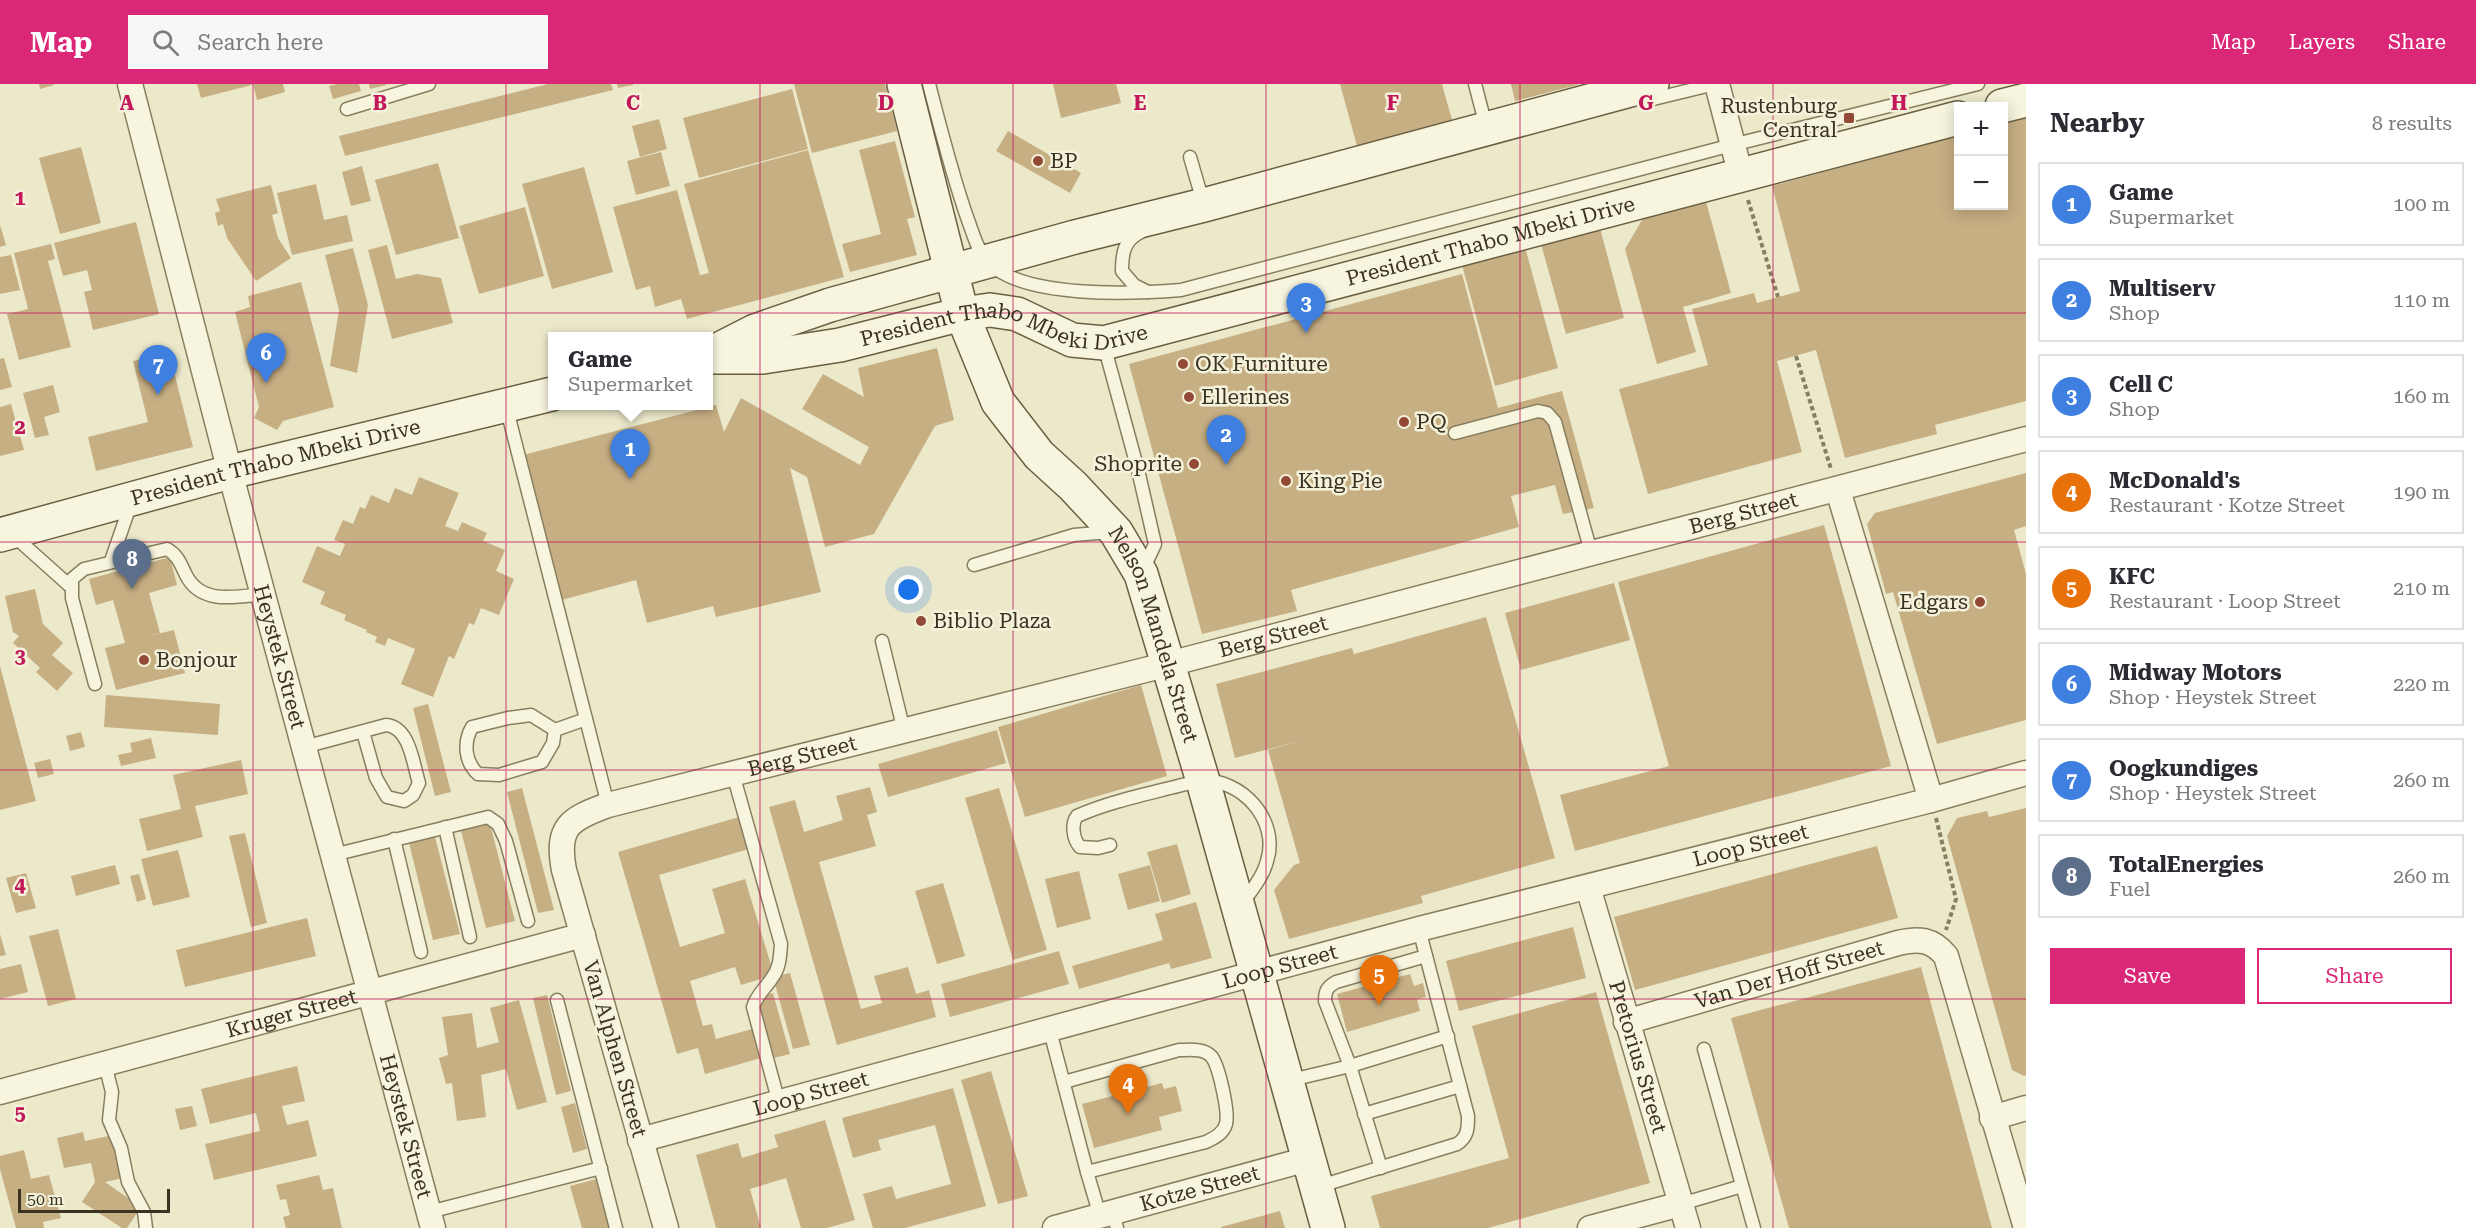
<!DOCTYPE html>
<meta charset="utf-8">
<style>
body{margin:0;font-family:"Roboto Serif",serif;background:#f7f7f7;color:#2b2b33}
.controls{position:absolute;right:18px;top:18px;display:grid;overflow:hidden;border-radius:0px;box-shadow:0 3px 15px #0003}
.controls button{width:54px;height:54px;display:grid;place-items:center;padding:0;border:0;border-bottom:2px solid #e1e1e2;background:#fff;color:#2b2b33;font:30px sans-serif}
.scale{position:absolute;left:18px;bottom:15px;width:152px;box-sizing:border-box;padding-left:6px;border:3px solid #3a3322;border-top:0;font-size:16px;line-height:21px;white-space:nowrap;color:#3a3322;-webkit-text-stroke:4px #f4f2da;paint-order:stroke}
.you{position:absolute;left:909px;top:506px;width:21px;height:21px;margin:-15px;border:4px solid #fff;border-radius:50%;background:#1a73e8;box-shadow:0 0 0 9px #1a73e833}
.badge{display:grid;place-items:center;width:39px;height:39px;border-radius:50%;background:#db2777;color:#fff;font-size:20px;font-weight:700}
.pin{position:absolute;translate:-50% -50px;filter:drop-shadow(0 2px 3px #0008)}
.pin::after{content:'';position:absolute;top:32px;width:21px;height:18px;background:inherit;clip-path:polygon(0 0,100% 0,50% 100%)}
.popup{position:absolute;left:548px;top:248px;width:165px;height:78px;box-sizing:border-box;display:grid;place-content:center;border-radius:0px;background:#fff;filter:drop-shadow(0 2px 4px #0005);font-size:20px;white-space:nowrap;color:#7c7c81}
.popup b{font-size:22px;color:#2b2b33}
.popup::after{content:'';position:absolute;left:50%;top:100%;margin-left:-12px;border:12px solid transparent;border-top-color:#fff}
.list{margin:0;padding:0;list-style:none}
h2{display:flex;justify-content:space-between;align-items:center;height:78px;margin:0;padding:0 24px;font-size:26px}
h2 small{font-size:20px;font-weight:400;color:#7c7c81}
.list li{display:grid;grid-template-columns:39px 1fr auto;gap:18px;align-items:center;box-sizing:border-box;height:84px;margin:0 12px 12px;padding:0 12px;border:2px solid #e1e1e2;border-radius:0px}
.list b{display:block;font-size:22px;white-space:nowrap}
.list p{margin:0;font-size:20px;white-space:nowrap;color:#7c7c81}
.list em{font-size:20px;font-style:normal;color:#7c7c81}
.actions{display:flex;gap:12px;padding:18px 24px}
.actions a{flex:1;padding:14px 0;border:2px solid #db2777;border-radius:0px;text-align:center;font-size:21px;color:#db2777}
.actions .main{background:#db2777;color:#fff}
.icon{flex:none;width:33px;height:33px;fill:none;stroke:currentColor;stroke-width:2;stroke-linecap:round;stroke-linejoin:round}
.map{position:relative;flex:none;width:2026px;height:1144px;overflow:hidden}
header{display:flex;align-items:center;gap:36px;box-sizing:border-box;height:84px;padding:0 30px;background:#db2777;color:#fff}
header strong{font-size:28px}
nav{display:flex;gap:33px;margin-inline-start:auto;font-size:21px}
.search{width:420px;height:54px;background:#f7f7f7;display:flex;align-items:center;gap:15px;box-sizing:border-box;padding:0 21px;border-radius:0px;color:#7c7c81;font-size:22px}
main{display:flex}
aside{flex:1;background:#fff}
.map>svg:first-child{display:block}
</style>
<header>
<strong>Map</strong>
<div class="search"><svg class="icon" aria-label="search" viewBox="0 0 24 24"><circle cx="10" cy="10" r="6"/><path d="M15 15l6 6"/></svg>Search here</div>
<nav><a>Map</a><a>Layers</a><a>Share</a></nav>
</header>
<main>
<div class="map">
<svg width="2026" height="1144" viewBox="0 0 2026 1144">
<rect width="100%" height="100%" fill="#ece9cb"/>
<!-- building -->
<g fill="#c7af84">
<polygon points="39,0 54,0 54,1 40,5"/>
<polygon points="197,0 251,0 252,1 201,14"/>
<polygon points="253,0 283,0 285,8 257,16"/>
<polygon points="337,0 359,0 361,7 333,15 329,2"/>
<polygon points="369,0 386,0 386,1 370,5"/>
<polygon points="548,0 611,0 613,6 345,72 339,52"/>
<polygon points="617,0 633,0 633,1 618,4"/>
<polygon points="794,0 885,0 897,47 812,69"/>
<polygon points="1053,0 1116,0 1121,19 1061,34"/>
<polygon points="1340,0 1442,0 1452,36 1357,62"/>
<polygon points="1511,0 1577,0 1577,1 1515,17"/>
<polygon points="792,5 808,65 699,94 683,34"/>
<polygon points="2026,34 2026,317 1935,341 1937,350 1845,374 1816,266 1777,277 1802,368 1648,410 1619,305 1708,281 1692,225 1754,209 1757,219 1800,207 1772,102 1958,52 1958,122 2004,122 2004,40"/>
<polygon points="659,35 667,65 640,73 632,42"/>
<polygon points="1008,47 1081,89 1070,109 996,67"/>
<polygon points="895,57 915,133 907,135 917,171 850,188 842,160 881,150 859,66"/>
<polygon points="81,63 101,139 60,150 39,74"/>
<polygon points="808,66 844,193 687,235 681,215 655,223 650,202 636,206 613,123 677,106 700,191 709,189 684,100"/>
<polygon points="661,68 670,102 636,111 627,77"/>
<polygon points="438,79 459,154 396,171 375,96"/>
<polygon points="362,82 371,117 351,122 342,88"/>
<polygon points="584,83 613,188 552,205 522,100"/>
<polygon points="316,100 324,136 347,131 353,157 292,171 277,109"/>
<polygon points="271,101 278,129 272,131 278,154 291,174 256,197 227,154 223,140 218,142 215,129 220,127 216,115"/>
<polygon points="1705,114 1731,209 1683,223 1696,268 1657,280 1625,165 1645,131"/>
<polygon points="525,123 544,192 479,210 459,142"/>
<polygon points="136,138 159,230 93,246 84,208 92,206 87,186 63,192 54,159"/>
<polygon points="0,141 6,161 0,163"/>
<polygon points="1600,144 1624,234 1566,250 1541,160"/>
<polygon points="51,160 55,175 48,177 71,263 19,276 7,230 28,225 14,169"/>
<polygon points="387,161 396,195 417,190 441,194 453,239 392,255 368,166"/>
<polygon points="1525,163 1558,284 1495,302 1462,181"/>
<polygon points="353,164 368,221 357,289 330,282 339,226 325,171"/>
<polygon points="11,171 20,206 0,210 0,173"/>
<polygon points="1462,190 1498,324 1562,307 1594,424 1563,430 1555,401 1511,412 1519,443 1291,506 1297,527 1202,550 1129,280"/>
<polygon points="301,198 334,323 283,337 277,346 254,334 259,323 235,228 250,223 248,212"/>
<polygon points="937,264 954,336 935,342 874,450 825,463 807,393 790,384 821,508 716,533 713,522 647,539 636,496 558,517 523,371 716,321 724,348 741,314 860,381 869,363 802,325 823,290 864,313 858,284"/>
<polygon points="169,268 193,363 96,387 88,353 148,338 133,277"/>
<polygon points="4,274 12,303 0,306 0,275"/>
<polygon points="53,301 60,328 44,333 49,351 35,354 23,309"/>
<polygon points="11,320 24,366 0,372 0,323"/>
<polygon points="2026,389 2026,442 2014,446 2026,490 2026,636 1937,660 1893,508 1886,510 1867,440 1875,429"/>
<polygon points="419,393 459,409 445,442 458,447 462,438 487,449 483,457 505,466 496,487 514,495 499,531 481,524 474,541 469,539 454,575 449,572 433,613 401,600 415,565 388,554 385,562 375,558 377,553 366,548 367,546 344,536 346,531 320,520 325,508 302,498 317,462 340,472 345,460 334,456 343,436 353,440 360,423 365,425 371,411 389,419 395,404 412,411"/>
<polygon points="1824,441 1891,682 1575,767 1560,711 1669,682 1618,498"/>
<polygon points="170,473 177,501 149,509 160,549 144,553 174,546 185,589 116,606 105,564 125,559 113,516 96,521 89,495"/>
<polygon points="1614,499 1630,556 1521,586 1505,529"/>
<polygon points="35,505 43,540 63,559 52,571 73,589 57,607 36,588 40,584 13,559 19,552 13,548 5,512"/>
<polygon points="1486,533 1555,774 1421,812 1423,819 1289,855 1274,806 1294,781 1300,779 1268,666 1308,655 1235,674 1216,600 1352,564 1354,570"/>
<polygon points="0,582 36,717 0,726"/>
<polygon points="1141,601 1167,692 1025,733 998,643"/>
<polygon points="106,611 220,620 218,651 104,643"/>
<polygon points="428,620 451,708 435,712 413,624"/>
<polygon points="997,646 1006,679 888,713 878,680"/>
<polygon points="81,648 85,663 70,667 66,652"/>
<polygon points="151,654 156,674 121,682 118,671 132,668 130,659"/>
<polygon points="50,675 54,690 38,694 34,679"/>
<polygon points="241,676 248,710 195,722 203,753 147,767 139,735 181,725 173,691"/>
<polygon points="870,703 877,728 867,731 876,762 819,778 861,925 882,919 874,892 908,883 916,910 929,906 936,933 837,961 769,723 795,716 804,748 843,736 836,712"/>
<polygon points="522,704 554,826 538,829 507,708"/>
<polygon points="999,704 1047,866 1013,876 965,714"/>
<polygon points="2026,724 2026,991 2024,992 2012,986 1947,752 1957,734 1987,727 1989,733"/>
<polygon points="739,733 749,765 659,791 680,863 725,849 712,805 745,795 774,891 741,901 735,883 690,897 703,942 712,940 716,955 752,945 761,974 705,990 698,964 677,970 618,768"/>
<polygon points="489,736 515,837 486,844 460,743"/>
<polygon points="245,749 267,839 251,843 229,752"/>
<polygon points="434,749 460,850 433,856 408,755"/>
<polygon points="1177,760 1191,810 1162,819 1147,768"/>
<polygon points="1877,762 1898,834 1635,906 1614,833"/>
<polygon points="178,766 190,813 153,822 141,775"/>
<polygon points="115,781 120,800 76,812 71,792"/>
<polygon points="1150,781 1160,817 1128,826 1118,790"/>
<polygon points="1079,787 1091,835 1057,844 1045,795"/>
<polygon points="26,789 36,824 16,829 6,794"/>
<polygon points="139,790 146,815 137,818 130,792"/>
<polygon points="943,799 965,872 937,880 915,807"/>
<polygon points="1196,818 1212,874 1171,885 1169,879 1079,905 1072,882 1163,856 1155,830"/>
<polygon points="307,834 316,872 185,903 176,866"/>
<polygon points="1573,843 1586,894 1459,927 1446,877"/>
<polygon points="58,845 76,915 48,922 29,852"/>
<polygon points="0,850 6,871 0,872"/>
<polygon points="1059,867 1069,900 950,933 941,900"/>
<polygon points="21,880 28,908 0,915 0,885"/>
<polygon points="1921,883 1992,1144 1789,1144 1731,934"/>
<polygon points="790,889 810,961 793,965 773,893"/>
<polygon points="1410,890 1414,902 1423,899 1426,913 1417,915 1420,927 1347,948 1337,910"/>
<polygon points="1596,908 1650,1099 1488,1144 1380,1144 1371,1112 1509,1074 1472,942"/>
<polygon points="773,909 790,970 774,974 757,914"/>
<polygon points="547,911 571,1007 556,1011 533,914"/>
<polygon points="519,916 547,1018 517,1026 506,985 481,991 486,1033 457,1037 452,999 446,1000 439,974 448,971 442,933 472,929 477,964 499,958 490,924"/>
<polygon points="297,982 305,1017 282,1022 287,1041 308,1036 317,1072 214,1096 205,1060 260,1047 256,1029 210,1040 201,1005"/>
<polygon points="991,987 1028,1112 998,1120 961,996"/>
<polygon points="1162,999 1164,1005 1176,1002 1182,1027 1159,1033 1162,1046 1094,1064 1082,1020"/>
<polygon points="953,1004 986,1122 905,1144 873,1144 863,1110 892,1102 896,1115 951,1100 935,1041 878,1056 881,1066 853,1074 842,1034"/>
<polygon points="575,1019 587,1065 573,1069 561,1023"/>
<polygon points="192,1022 197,1042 180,1046 175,1025"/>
<polygon points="825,1036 855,1136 827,1144 801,1144 786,1094 750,1105 761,1144 716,1144 696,1071 738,1059 742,1074 778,1063 774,1051"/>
<polygon points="83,1048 85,1057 113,1051 124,1094 105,1098 141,1123 127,1144 122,1144 82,1118 95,1098 91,1079 64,1084 57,1054"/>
<polygon points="24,1066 31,1095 49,1091 61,1134 43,1138 44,1144 16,1144 0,1085 0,1072"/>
<polygon points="319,1091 323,1106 333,1104 342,1144 286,1144 283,1133 290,1131 286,1115 280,1116 276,1101"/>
<polygon points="596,1095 609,1144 582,1144 570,1102"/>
<polygon points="1280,1127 1285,1144 1221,1144 1221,1143"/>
</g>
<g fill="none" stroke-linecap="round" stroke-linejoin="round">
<defs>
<g id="lane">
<path d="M929 0C941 46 952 91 968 136 973 149 977 166 987 177 1021 215 1133 210 1181 206L1732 61 1978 0"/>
<polyline points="1475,0 1486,42"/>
<polyline points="1645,17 1715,0"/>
<polyline points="347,25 429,0"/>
<polyline points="1190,73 1204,121"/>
<path d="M1141 148C1124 156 1122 169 1122 187L1134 201 1148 208"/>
<polyline points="1104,261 1138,386 1155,460 1143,486"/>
<polyline points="506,322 608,721"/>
<polyline points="1455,349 1538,327 1547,329 1555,338 1591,468"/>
<polyline points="14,452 71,503"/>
<polyline points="111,477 131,419"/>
<polyline points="974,481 1074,451 1109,448"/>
<polyline points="882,557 904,647"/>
<path d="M95 600 72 514V495L84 485 167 465C178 471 181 481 186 491 201 521 235 513 263 510"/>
<path d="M531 631 555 646 553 659 542 678 499 691 478 690C465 678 463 659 472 643L508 634Z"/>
<polyline points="555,646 586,635"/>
<path d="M304 663 386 641C410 643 413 680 419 699L413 711 404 717 387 713 376 694 363 648"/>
<path d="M733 690 781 860C780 872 780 884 772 894 765 905 757 910 753 923L779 1019"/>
<polyline points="445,743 470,853"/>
<polyline points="394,755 421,868"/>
<path d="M1110 761 1098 764 1080 763C1073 755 1071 740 1077 732 1107 719 1138 712 1170 704 1180 702 1191 698 1201 697 1242 694 1280 737 1267 777 1263 793 1251 807 1241 821"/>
<polyline points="333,771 488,733 498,740 506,757 528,837"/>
<polyline points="557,916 616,1144"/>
<path d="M1050 947 1087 1088 1206 1058C1214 1054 1223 1050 1226 1040 1229 1028 1219 981 1211 972 1203 964 1190 966 1179 966L1064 998"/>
<polyline points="1704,965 1754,1144"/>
<polyline points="105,980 112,1008 109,1036 121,1064 128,1098 144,1128 146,1144"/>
<polyline points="1287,997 1350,982 1448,952"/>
<polyline points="1364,1030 1460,1002"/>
<path d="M1381 1084 1350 982 1325 917C1325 907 1327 903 1336 898L1426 872"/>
<polyline points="1087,1088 1100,1132"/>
<path d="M1317 1103 1457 1060C1468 1053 1468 1044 1468 1032L1419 845"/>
<polyline points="1681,1120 1742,1102"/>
<polyline points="429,1128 601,1084"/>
<polyline points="1113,1129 1117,1144"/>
</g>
<g id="street">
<path id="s1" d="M130 0 230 388 433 1144"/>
<polyline points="1717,0 1741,92"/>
<polyline points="1838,406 1931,716"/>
<path id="s2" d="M1588 803 1688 1144"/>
<path id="s3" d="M1626 938 1898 859C1919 854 1932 855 1946 872L2026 1144"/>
<path id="s4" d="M0 1008 583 851"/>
<polyline points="1992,1034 2026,1024"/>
<path id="s5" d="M640 1056 1419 845 1931 716 2026 689"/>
<path id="s6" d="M666 1144 564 786C556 743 569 735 608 721L1169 580 2026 355"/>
<path id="s7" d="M1055 1144 1308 1075"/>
<polyline points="1590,1144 1681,1120"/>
</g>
<g id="secondary">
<path id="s8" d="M904 0 962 230 998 318 1039 371 1073 402 1116 448 1141 490 1203 697 1328 1144"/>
<polyline points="2002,22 2026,16"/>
<polyline points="710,270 755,247 830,221 1075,153 1204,121 1652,0"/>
<path id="s9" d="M708 273H763L840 261 962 230 990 226 1017 230 1072 256 1104 259 1958 34"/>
<path id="s10" d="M0 451 230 388 552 310"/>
</g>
</defs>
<!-- lane casing -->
<use href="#lane" stroke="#887e60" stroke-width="15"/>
<!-- street casing -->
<use href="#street" stroke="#887e60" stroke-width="27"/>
<!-- secondary casing -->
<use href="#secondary" stroke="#6a5f43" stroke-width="36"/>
<!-- path -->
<g stroke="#887e60" stroke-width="4" stroke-dasharray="4.5 3" stroke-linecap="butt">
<polyline points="1748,116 1778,213"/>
<polyline points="1796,272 1831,385"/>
<polyline points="1936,734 1956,815 1946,846"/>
</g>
<!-- lane -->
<use href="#lane" stroke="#f7f5de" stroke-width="12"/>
<!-- street -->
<use href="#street" stroke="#f7f5de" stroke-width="24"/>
<!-- secondary -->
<use href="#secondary" stroke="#f7f5de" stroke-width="33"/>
</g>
<!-- grid -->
<path fill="none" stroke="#c2185b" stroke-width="1.5" stroke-opacity="0.55" d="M253 0V1144M506 0V1144M760 0V1144M1013 0V1144M1266 0V1144M1520 0V1144M1773 0V1144M0 229H2026M0 458H2026M0 686H2026M0 915H2026"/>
<!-- markers -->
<g fill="#924935" stroke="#f4f2da" stroke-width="2">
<rect x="1843" y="28" width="12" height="12" rx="3"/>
<circle cx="1038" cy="77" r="6"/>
<circle cx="1183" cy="280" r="6"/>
<circle cx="1189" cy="313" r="6"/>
<circle cx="1404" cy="338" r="6"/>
<circle cx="1194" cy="380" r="6"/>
<circle cx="1286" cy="397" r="6"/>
<circle cx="1980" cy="518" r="6"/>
<circle cx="921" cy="537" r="6"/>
<circle cx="144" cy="576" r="6"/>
</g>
<g text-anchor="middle" stroke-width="5" stroke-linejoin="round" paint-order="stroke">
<!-- poi labels -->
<g font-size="21" fill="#3a3322" stroke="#f4f2da" text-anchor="start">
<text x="1837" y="29" text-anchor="end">Rustenburg<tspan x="1837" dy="24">Central</tspan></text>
<text x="1050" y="84">BP</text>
<text x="1195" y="287">OK Furniture</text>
<text x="1201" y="320">Ellerines</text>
<text x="1416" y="345">PQ</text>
<text x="1182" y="387" text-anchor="end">Shoprite</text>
<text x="1298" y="404">King Pie</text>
<text x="1968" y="525" text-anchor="end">Edgars</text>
<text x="933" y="544">Biblio Plaza</text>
<text x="156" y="583">Bonjour</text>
</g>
<!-- street labels -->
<g font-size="21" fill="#3a3322" stroke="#f4f2da">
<text dy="7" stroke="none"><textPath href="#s9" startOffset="807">President Thabo Mbeki Drive</textPath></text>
<text dy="7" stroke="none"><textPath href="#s9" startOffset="303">President Thabo Mbeki Drive</textPath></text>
<text dy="7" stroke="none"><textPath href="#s10" startOffset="285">President Thabo Mbeki Drive</textPath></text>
<text dy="7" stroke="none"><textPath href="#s6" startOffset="1635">Berg Street</textPath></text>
<text dy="7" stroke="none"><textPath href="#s8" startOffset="618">Nelson Mandela Street</textPath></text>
<text dy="7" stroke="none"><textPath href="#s6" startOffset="1149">Berg Street</textPath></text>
<text dy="7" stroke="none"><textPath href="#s1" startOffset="592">Heystek Street</textPath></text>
<text dy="7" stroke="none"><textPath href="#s6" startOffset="663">Berg Street</textPath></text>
<text dy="7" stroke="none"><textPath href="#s5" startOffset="1149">Loop Street</textPath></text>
<text dy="7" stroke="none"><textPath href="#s5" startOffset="663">Loop Street</textPath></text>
<text dy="7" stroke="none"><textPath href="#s3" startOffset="170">Van Der Hoff Street</textPath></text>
<text dy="7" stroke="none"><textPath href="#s4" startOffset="302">Kruger Street</textPath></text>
<text transform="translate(615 965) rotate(74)" y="7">Van Alphen Street</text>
<text dy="7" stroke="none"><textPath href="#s2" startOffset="177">Pretorius Street</textPath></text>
<text dy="7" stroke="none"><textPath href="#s5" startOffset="177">Loop Street</textPath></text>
<text dy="7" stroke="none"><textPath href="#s1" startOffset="1078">Heystek Street</textPath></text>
<text dy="7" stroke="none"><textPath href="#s7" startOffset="150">Kotze Street</textPath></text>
</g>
</g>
<g font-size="20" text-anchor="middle" font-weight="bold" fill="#c2185b" stroke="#f4f2da" stroke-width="5" stroke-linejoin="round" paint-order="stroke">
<text x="127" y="26">A</text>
<text x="380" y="26">B</text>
<text x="633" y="26">C</text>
<text x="886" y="26">D</text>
<text x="1140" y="26">E</text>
<text x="1393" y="26">F</text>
<text x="1646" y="26">G</text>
<text x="1899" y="26">H</text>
<text x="20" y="121">1</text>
<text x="20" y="350">2</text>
<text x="20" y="579">3</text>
<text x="20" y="808">4</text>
<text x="20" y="1036">5</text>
</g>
</svg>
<div class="controls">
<button>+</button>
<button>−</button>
</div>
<div class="scale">50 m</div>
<div class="you"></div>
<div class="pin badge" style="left:630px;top:395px;background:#3f7fe0">1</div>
<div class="popup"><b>Game</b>Supermarket</div>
<div class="pin badge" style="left:1226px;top:381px;background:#3f7fe0">2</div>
<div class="pin badge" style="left:1306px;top:249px;background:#3f7fe0">3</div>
<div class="pin badge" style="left:1128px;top:1030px;background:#e8710a">4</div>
<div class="pin badge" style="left:1379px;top:921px;background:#e8710a">5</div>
<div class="pin badge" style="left:266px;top:299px;background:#3f7fe0">6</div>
<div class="pin badge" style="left:158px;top:311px;background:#3f7fe0">7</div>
<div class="pin badge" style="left:132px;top:505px;background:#5c6f8a">8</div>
</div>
<aside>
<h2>Nearby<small>8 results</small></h2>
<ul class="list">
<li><span class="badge" style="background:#3f7fe0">1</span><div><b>Game</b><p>Supermarket</p></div><em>100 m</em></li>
<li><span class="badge" style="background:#3f7fe0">2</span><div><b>Multiserv</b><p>Shop</p></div><em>110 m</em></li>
<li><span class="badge" style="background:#3f7fe0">3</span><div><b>Cell C</b><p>Shop</p></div><em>160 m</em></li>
<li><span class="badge" style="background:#e8710a">4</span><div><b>McDonald's</b><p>Restaurant · Kotze Street</p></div><em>190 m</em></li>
<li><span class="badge" style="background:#e8710a">5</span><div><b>KFC</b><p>Restaurant · Loop Street</p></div><em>210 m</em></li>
<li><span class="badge" style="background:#3f7fe0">6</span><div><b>Midway Motors</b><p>Shop · Heystek Street</p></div><em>220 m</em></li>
<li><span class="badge" style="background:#3f7fe0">7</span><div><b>Oogkundiges</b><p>Shop · Heystek Street</p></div><em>260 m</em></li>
<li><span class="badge" style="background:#5c6f8a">8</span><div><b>TotalEnergies</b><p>Fuel</p></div><em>260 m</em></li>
</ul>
<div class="actions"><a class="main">Save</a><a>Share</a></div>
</aside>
</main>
